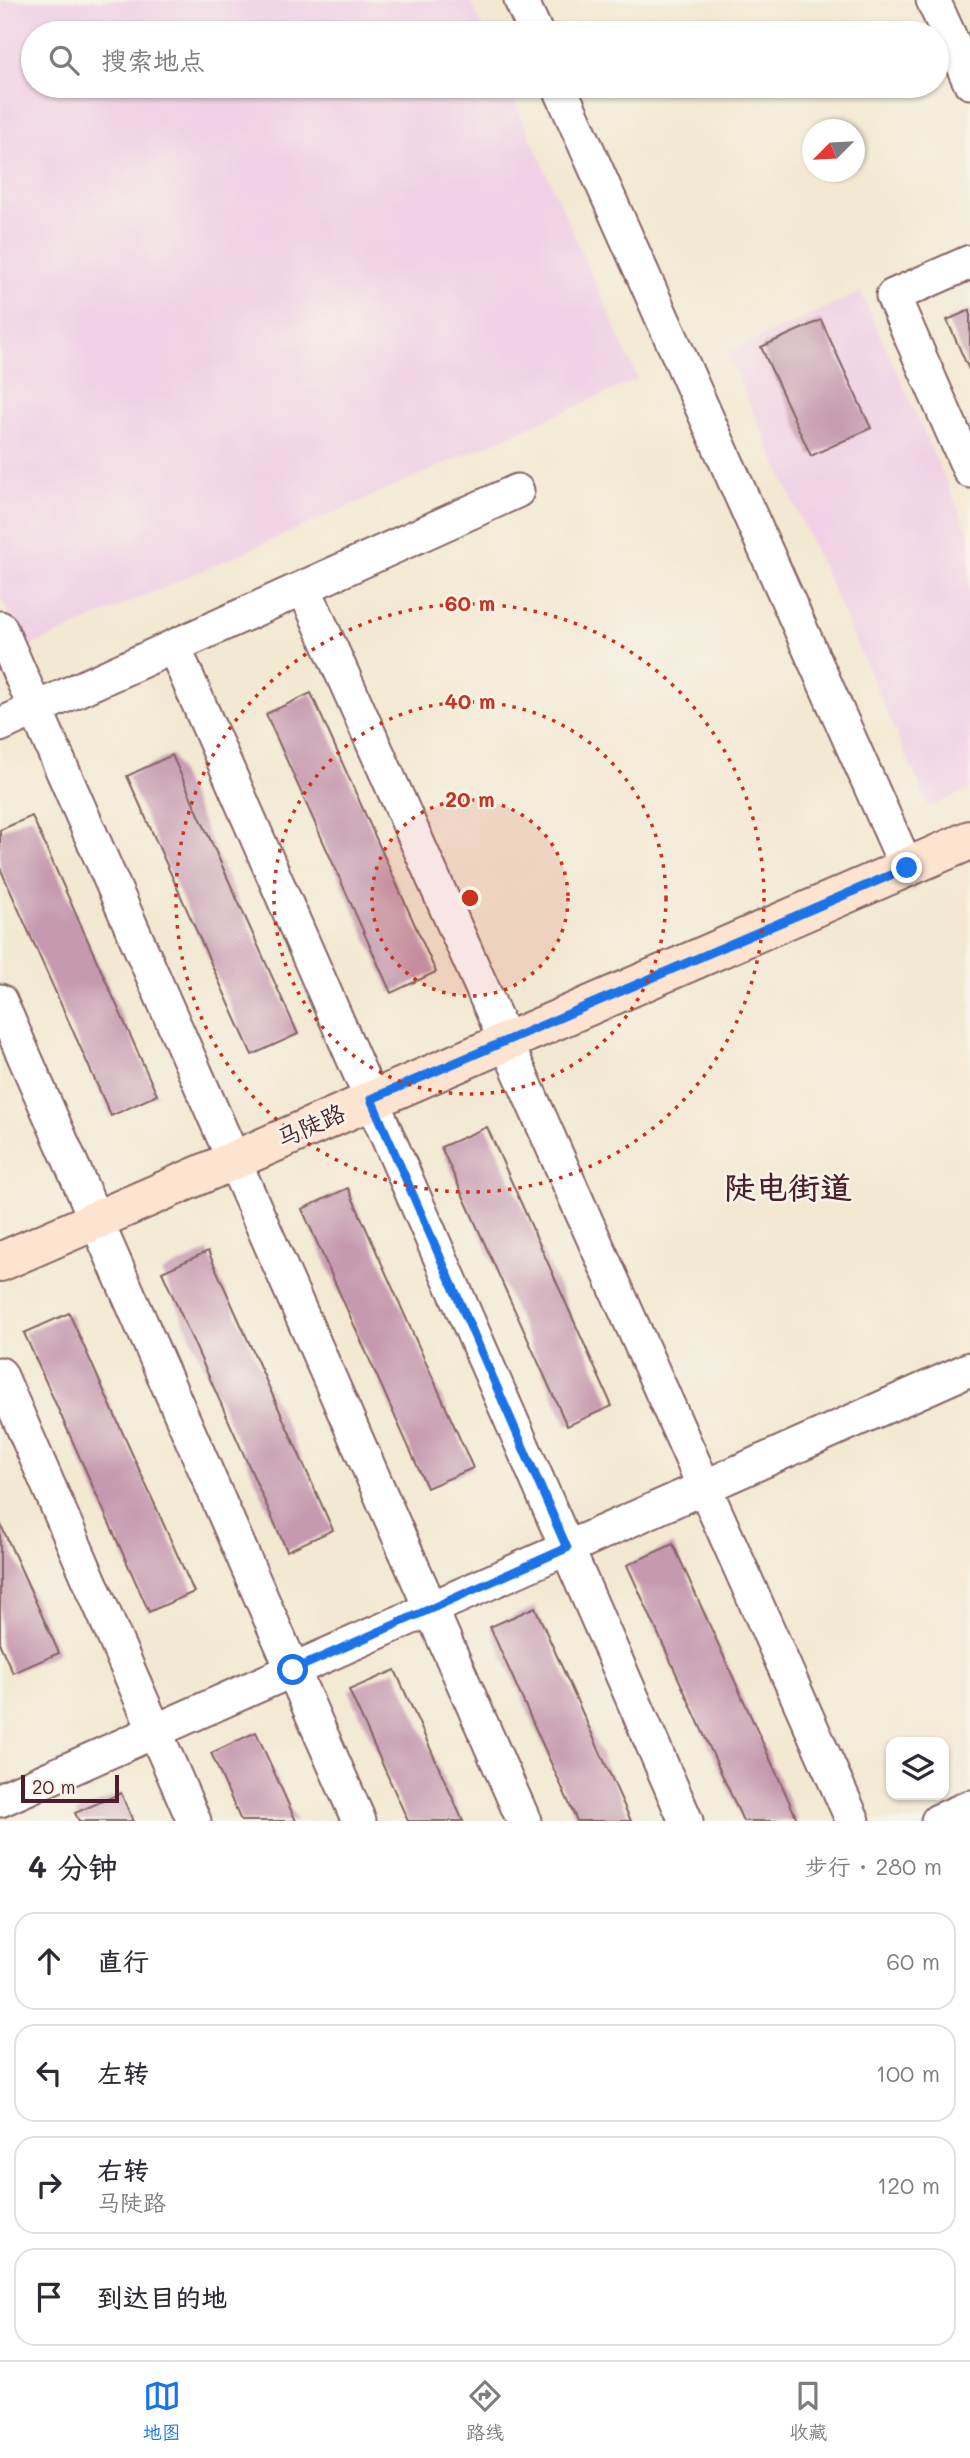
<!DOCTYPE html>
<html lang="zh">
<meta charset="utf-8">
<style>
body{margin:0;font-family:Mali,"LXGW WenKai TC",sans-serif;background:#f7f7f7;color:#2b2b33}
.controls{position:absolute;right:21px;bottom:21px;display:grid;overflow:hidden;border-radius:14px;box-shadow:0 2px 5px #0004}
.controls button{width:63px;height:63px;display:grid;place-items:center;padding:0;border:0;border-bottom:2px solid #e1e1e2;background:#fff;color:#2b2b33;font:35px sans-serif}
.compass{position:absolute;left:802px;top:119px;width:63px;height:63px;border-radius:50%;background:#fff;box-shadow:0 2px 5px #0004;rotate:246deg}
.scale{position:absolute;left:21px;bottom:18px;width:98px;box-sizing:border-box;padding-left:7px;border:4px solid #4a1f2b;border-top:0;font-size:19px;line-height:24px;white-space:nowrap;color:#4a1f2b;-webkit-text-stroke:5px #f7f3e8;paint-order:stroke}
.stop{position:absolute;width:21px;height:21px;margin:-16px;border:5px solid #1a73e8;border-radius:50%;background:#fff}
.stop.end{background:#1a73e8;border-color:#fff;box-shadow:0 2px 7px #0008}
.list{margin:0;padding:0;list-style:none}
h2{display:flex;justify-content:space-between;align-items:center;height:91px;margin:0;padding:0 28px;font-size:30px}
h2 small{font-size:23px;font-weight:400;color:#7c7c81}
.list li{display:grid;grid-template-columns:46px 1fr auto;gap:21px;align-items:center;box-sizing:border-box;height:98px;margin:0 14px 14px;padding:0 14px;border:2px solid #e1e1e2;border-radius:21px}
.list b{display:block;font-size:26px;white-space:nowrap}
.list p{margin:0;font-size:23px;white-space:nowrap;color:#7c7c81}
.list em{font-size:23px;font-style:normal;color:#7c7c81}
.icon{flex:none;width:38px;height:38px;fill:none;stroke:currentColor;stroke-width:2;stroke-linecap:round;stroke-linejoin:round}
.map{position:relative;flex:none;width:970px;height:1821px;overflow:hidden}
.search{position:absolute;background:#fff;box-shadow:0 2px 5px #0004;left:21px;right:21px;top:21px;height:77px;display:flex;align-items:center;gap:18px;box-sizing:border-box;padding:0 24px;border-radius:38px;color:#7c7c81;font-size:26px}
.sheet{height:539px;background:#fff}
nav{display:flex;justify-content:space-around;align-items:center;box-sizing:border-box;height:98px;border-top:2px solid #e1e1e2;background:#fff;font-size:19px;color:#7c7c81}
nav a{display:grid;justify-items:center;gap:4px}
nav .on{color:#1a73e8}
.map>svg:first-child{display:block}
</style>
<div class="map">
<svg width="970" height="1821" viewBox="0 0 970 1821">
<rect width="100%" height="100%" fill="#f7f3e8"/>
<filter id="ink" filterUnits="userSpaceOnUse"><feTurbulence type="fractalNoise" baseFrequency=".0143" numOctaves="2"/><feDisplacementMap in="SourceGraphic" scale="14" xChannelSelector="R" yChannelSelector="G"/><feConvolveMatrix kernelMatrix="1 2 1 2 8 2 1 2 1" color-interpolation-filters="sRGB"/></filter>
<filter id="wash" filterUnits="userSpaceOnUse"><feTurbulence type="fractalNoise" baseFrequency=".00686" numOctaves="4" result="noise"/><feDisplacementMap in="SourceGraphic" scale="28" xChannelSelector="R" yChannelSelector="G"/><feGaussianBlur stdDeviation="1.57" result="paint"/><feColorMatrix in="noise" values="0 0 0 0 0 0 0 0 0 0 0 0 0 0 0 0 0 1.4 0 .05"/><feComposite in="paint" operator="in"/></filter>
<g filter="url(#wash)">
<rect width="100%" height="100%" fill="#f3e8d2"/>
<!-- built -->
<g fill="#f0d0e5">
<polygon points="0,0 470,0 485,33 33,33 33,86 508,86 638,379 24,649 0,595"/>
<polygon points="861,292 970,535 970,789 929,807 727,353"/>
</g>
<g id="blocks">
<!-- building -->
<g fill="#c599af">
<polygon points="970,310 970,372 947,320"/>
<polygon points="821,320 871,428 811,456 761,347"/>
<polygon points="311,693 436,972 391,993 266,714"/>
<polygon points="172,755 298,1034 252,1055 127,776"/>
<polygon points="32,816 157,1095 111,1116 0,868 0,830"/>
<polygon points="487,1127 612,1406 567,1426 441,1147"/>
<polygon points="348,1188 473,1468 427,1488 302,1209"/>
<polygon points="208,1251 333,1530 287,1551 162,1272"/>
<polygon points="69,1313 194,1592 149,1612 24,1333"/>
<polygon points="0,1523 59,1653 13,1673 0,1645"/>
<polygon points="673,1544 798,1821 743,1821 627,1565"/>
<polygon points="535,1607 631,1821 577,1821 490,1627"/>
<polygon points="395,1670 463,1821 408,1821 349,1690"/>
<polygon points="256,1732 296,1821 241,1821 211,1753"/>
<polygon points="121,1793 133,1821 79,1821 75,1813"/>
</g>
</g>
</g>
<g filter="url(#ink)">
<use href="#blocks" fill-opacity="0" stroke="#856565" stroke-width="2"/>
<g fill="none" stroke-linecap="round" stroke-linejoin="round">
<defs>
<g id="street">
<polyline points="521,0 536,33"/>
<polyline points="933,0 970,82"/>
<polyline points="559,86 907,868"/>
<polyline points="970,262 893,296 970,471"/>
<polyline points="304,588 853,1821"/>
<polyline points="0,628 524,1821"/>
<polyline points="174,647 686,1821"/>
<polyline points="0,725 517,491"/>
<polyline points="0,1001 359,1821"/>
<polyline points="0,1374 194,1821"/>
<polyline points="0,1800 970,1369"/>
<polyline points="938,1821 970,1807"/>
</g>
<polyline id="secondary" points="0,1262 970,840"/>
</defs>
<!-- street casing -->
<use href="#street" stroke="#856565" stroke-width="37"/>
<!-- secondary casing -->
<use href="#secondary" stroke="#856565" stroke-width="42"/>
<!-- street -->
<use href="#street" stroke="#fff" stroke-width="33"/>
<!-- secondary -->
<use href="#secondary" stroke="#fde4d0" stroke-width="38"/>
</g>
</g>
<g fill="none" stroke-linecap="round" stroke-linejoin="round" filter="url(#ink)">
<!-- route -->
<polyline stroke="#1a73e8" stroke-width="9" points="293,1670 567,1548 371,1099 907,868"/>
</g>
<!-- distance rings -->
<circle cx="470" cy="898" r="98" fill="#c8321e" fill-opacity=".12"/>
<g fill="none" stroke="#c8321e" stroke-width="3.5" stroke-dasharray="3.5 7">
<circle cx="470" cy="898" r="98"/>
<circle cx="470" cy="898" r="196"/>
<circle cx="470" cy="898" r="294"/>
</g>
<g text-anchor="middle" stroke-width="5" stroke-linejoin="round" paint-order="stroke">
<!-- street labels -->
<g font-size="24" fill="#4a1f2b" stroke="#f7f3e8">
<text transform="translate(311 1126) rotate(-24)" y="8">马陡路</text>
</g>
<!-- district labels -->
<g font-size="32" font-weight="bold" fill="#4a1f2b" stroke="#f7f3e8">
<text x="788" y="1199">陡电街道</text>
</g>
</g>
<circle cx="470" cy="898" r="10" fill="#c8321e" stroke="#f7f3e8" stroke-width="3.5"/>
<g font-size="21" text-anchor="middle" font-weight="bold" fill="#c8321e" stroke="#f7f3e8" stroke-width="5" stroke-linejoin="round" paint-order="stroke">
<text x="470" y="611">60 m</text>
<text x="470" y="709">40 m</text>
<text x="470" y="807">20 m</text>
</g>
</svg>
<div class="controls">
<button><svg class="icon" aria-label="layers" viewBox="0 0 24 24"><path d="M12 4l9 5-9 5-9-5zM3 14l9 5 9-5"/></svg></button>
</div>
<svg class="compass" viewBox="-18 -18 36 36"><path d="M0-13l5 13h-10z" fill="#e53935"/><path d="M0 13l5-13h-10z" fill="#7c7c81"/></svg>
<div class="scale">20 m</div>
<div class="stop" style="left:293px;top:1670px"></div>
<div class="stop end" style="left:907px;top:868px"></div>
<div class="search"><svg class="icon" aria-label="search" viewBox="0 0 24 24"><circle cx="10" cy="10" r="6"/><path d="M15 15l6 6"/></svg>搜索地点</div>
</div>
<section class="sheet">
<h2>4 分钟<small>步行 · 280 m</small></h2>
<ul class="list">
<li><svg class="icon" aria-label="ahead" viewBox="0 0 24 24"><path d="M12 20V5M6 11l6-6 6 6"/></svg><div><b>直行</b></div><em>60 m</em></li>
<li><svg class="icon" aria-label="left" viewBox="0 0 24 24"><path d="M17 20v-9H6M10 6l-5 5 5 5"/></svg><div><b>左转</b></div><em>100 m</em></li>
<li><svg class="icon" aria-label="right" viewBox="0 0 24 24"><path d="M7 20v-9h11M14 6l5 5-5 5"/></svg><div><b>右转</b><p>马陡路</p></div><em>120 m</em></li>
<li><svg class="icon" aria-label="arrive" viewBox="0 0 24 24"><path d="M6 21V4h12l-3 4 3 4H6"/></svg><div><b>到达目的地</b></div></li>
</ul>
</section>
<nav>
<a class="on"><svg class="icon" aria-label="map" viewBox="0 0 24 24"><path d="M3 6l6-2 6 2 6-2v14l-6 2-6-2-6 2zM9 4v14M15 6v14"/></svg>地图</a>
<a><svg class="icon" aria-label="directions" viewBox="0 0 24 24"><path d="M12 3l9 9-9 9-9-9zM9 14v-3h6M13 9l2 2-2 2"/></svg>路线</a>
<a><svg class="icon" aria-label="saved" viewBox="0 0 24 24"><path d="M7 4h10v16l-5-4-5 4z"/></svg>收藏</a>
</nav>
